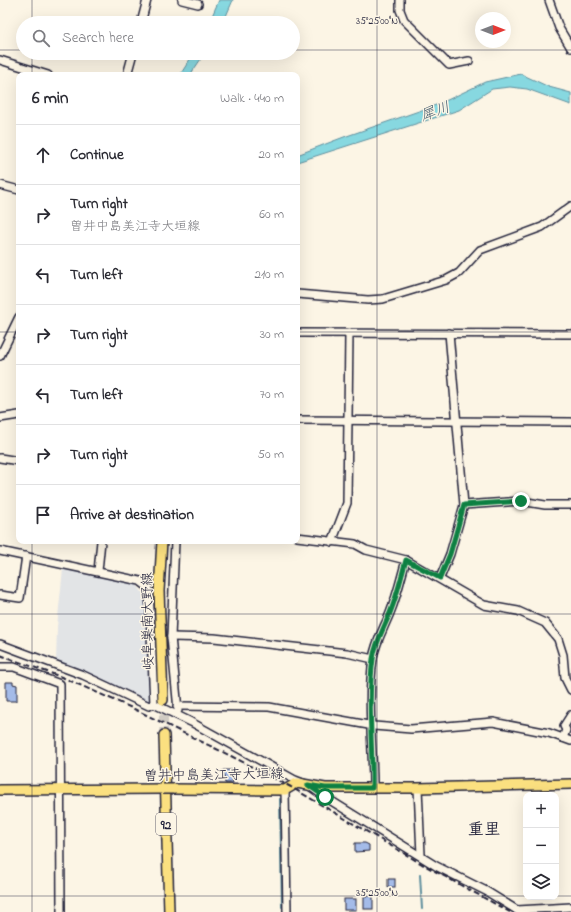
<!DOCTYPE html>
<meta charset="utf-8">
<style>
body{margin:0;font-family:"Indie Flower","Klee One",sans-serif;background:#f2f2f3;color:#2b2b33}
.controls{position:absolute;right:12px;bottom:12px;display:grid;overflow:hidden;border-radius:8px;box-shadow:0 4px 16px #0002}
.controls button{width:36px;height:36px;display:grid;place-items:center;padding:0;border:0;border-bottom:1px solid #e1e1e2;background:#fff;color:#2b2b33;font:20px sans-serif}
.compass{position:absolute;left:475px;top:12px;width:36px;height:36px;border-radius:50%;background:#fff;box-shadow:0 4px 16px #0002;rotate:90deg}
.stop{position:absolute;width:12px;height:12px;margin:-9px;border:3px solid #0b8043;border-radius:50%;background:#fff}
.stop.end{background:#0b8043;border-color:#fff;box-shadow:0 1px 4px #0008}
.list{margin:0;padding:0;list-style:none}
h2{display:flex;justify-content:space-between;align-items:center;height:52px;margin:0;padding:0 16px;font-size:17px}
h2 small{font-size:13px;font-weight:400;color:#7c7c81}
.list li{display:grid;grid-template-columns:26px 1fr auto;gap:12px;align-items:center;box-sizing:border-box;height:60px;padding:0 16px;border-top:1px solid #e1e1e2}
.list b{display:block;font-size:15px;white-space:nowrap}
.list p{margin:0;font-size:13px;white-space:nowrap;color:#7c7c81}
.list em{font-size:13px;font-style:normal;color:#7c7c81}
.icon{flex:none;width:22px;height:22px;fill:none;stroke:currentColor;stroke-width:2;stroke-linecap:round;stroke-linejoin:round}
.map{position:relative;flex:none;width:571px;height:912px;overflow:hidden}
.search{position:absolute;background:#fff;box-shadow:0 4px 16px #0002;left:16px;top:16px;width:284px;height:44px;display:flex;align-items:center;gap:10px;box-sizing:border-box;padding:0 14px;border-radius:22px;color:#7c7c81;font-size:15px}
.panel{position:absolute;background:#fff;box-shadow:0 4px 16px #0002;left:16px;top:72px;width:284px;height:472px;border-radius:8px}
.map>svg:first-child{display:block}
</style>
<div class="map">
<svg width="571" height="912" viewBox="0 0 571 912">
<rect width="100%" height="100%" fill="#fcf5e5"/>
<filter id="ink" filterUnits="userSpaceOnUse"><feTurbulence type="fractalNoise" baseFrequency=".025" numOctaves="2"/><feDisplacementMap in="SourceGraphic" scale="8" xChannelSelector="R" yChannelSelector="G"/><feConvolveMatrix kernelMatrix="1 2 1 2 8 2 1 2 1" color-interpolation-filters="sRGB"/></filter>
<g filter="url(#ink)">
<!-- built -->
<polygon fill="#e2e4e6" points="65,568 136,584 145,596 149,701 56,662 57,627 63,569"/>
<!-- water -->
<g fill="#87d8e0" stroke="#5f8f9e">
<polygon points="219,0 233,0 223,23 209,23"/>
<polygon points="194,53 205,53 190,75 180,75"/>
<polygon points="521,74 549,87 571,93 571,105 527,89 510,87 492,89 459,110 297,162 297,155 344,137 439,104 485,82"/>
</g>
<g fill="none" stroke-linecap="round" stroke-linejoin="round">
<!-- stream -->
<g stroke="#5f8f9e" stroke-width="2">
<polyline points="280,799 282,907"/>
<polyline points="289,802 289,821"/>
<polyline points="420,875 422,909"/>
</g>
</g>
<!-- building -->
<g fill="#a4bbe8" stroke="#22223b">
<polygon points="6,682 13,682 13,684 17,685 17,701 6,701"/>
<polygon points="223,770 235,770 236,779 232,780 233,783 225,783"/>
<polygon points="355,843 365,843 369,845 369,851 355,852"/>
<rect x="388" y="879" width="7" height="8"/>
<rect x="364" y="896" width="9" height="13"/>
<rect x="344" y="899" width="12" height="11"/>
</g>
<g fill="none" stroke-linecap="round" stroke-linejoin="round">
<!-- major-tunnel -->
<polyline stroke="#d0cbc3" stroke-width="9" stroke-dasharray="9 4.5" stroke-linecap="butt" points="163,701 164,735"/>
<defs>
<g id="minor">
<polyline points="182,0 198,4"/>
<polyline points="400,0 400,10 404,20 449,65 469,61"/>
<polyline points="549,0 559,28 571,48"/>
<polyline points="141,23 147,0"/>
<polyline points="0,60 48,75"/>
<polyline points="127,75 133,53"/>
<polyline points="0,185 19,190"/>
<polyline points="297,294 368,300 383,299 446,280 459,273 480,250 542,227 571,206"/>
<polyline points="297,333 571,334"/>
<polyline points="0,356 19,317"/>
<polyline points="0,418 19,415"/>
<polyline points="297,420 571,422"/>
<polyline points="0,458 19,461"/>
<polyline points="464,505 521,501 545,505 571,505"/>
<polyline points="297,537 355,544 366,550 406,560 484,605 518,611 545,623 558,639 563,655 565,678 571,690"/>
<polyline points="175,541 171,637 178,710"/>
<polyline points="332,542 347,503 349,333"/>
<polyline points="0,551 140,581 149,588 154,704"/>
<polyline points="98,571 101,541"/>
<polyline points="440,578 450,554 464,505 449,333"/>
<polyline points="0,595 20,598 26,556"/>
<polyline points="171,637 214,638 347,653 373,659"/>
<polyline points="0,644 83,675 149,706 154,704 191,722 295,780 308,785 325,797 436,866 486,891 520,912"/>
<polyline points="0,667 14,667 60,684 61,912"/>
<polyline points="177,706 269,707 374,726 411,729 493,722 549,733 571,741"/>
<polyline points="563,738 566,730 564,726 571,715"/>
<path d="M373 788C373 745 367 702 373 659 375 643 384 628 390 613 397 596 401 578 406 560"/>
<polyline points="418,788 421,855"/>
<polyline points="285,790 287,912"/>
<polyline points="517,910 571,907"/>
</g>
<g id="major">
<polyline points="162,541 159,591 163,700"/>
<polyline points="164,735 169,912"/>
<polyline points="173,789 285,790 297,783 325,788 418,788 571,784"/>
<polyline points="0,790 163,789"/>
</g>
</defs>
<!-- minor casing -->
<use href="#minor" stroke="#22223b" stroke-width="10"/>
<!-- major casing -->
<use href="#major" stroke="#22223b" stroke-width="12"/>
<!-- minor -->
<use href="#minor" stroke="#fcf5e5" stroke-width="7"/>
<!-- major -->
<use href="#major" stroke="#fbe080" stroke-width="9"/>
<!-- rail -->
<polyline stroke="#22223b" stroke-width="2" stroke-dasharray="6 3" stroke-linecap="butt" points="0,655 64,678 132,708 231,756 291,787 422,864 510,912"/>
<defs>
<polyline id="major-bridge" points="163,789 173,789"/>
</defs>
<!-- major-bridge casing -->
<use href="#major-bridge" stroke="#22223b" stroke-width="12" stroke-linecap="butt"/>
<!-- major-bridge -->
<use href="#major-bridge" stroke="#fbe080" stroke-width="9"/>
</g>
</g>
<g fill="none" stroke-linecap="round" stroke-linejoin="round" filter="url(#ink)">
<!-- route -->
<path stroke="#0b8043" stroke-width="5" d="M325 797 308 785 325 788H372C373 745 367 702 373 659 375 643 384 628 390 613 397 596 401 578 406 560L440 578 450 554 464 505 521 501"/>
</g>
<!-- ticks -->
<path fill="none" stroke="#22223b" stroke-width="1" stroke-opacity="0.45" d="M32 0V23M377 0V912M0 50H23M293 50H571M32 53V75M0 332H19M297 332H571M32 541V912M0 614H571M0 896H526M556 896H571"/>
<g text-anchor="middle" stroke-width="3" stroke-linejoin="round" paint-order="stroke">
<!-- shield labels -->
<rect fill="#fcf5e5" stroke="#63616e" stroke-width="1" x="156" y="813" width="20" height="22" rx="3"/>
<g font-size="13" font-weight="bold" fill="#22223b">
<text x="166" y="829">92</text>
</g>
<!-- street labels -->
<g font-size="14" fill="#22223b" stroke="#fcf5e5">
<text transform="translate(147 621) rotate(-91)" y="5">岐阜巣南大野線</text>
<text transform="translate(214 774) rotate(-1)" y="5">曽井中島美江寺大垣線</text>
</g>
<!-- water labels -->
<g font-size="15" font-style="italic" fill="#40596d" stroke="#fcf5e5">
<text transform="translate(435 111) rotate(-20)" y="5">犀川</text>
</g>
<!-- quarter labels -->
<g font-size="16" font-weight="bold" fill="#22223b" stroke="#fcf5e5">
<text x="484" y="834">重里</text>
</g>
</g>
<g font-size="10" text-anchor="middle" fill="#22223b" stroke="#fcf5e5" stroke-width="3" stroke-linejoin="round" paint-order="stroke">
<text x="377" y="24">35°25'00"N</text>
<text x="377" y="896">35°25'00"N</text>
</g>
</svg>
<div class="controls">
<button>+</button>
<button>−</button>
<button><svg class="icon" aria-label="layers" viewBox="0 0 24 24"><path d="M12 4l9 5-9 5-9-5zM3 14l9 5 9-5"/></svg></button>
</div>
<svg class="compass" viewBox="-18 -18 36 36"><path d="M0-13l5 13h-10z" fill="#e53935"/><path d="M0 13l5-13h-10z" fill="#7c7c81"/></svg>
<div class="stop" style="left:325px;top:797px"></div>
<div class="stop end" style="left:521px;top:501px"></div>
<div class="search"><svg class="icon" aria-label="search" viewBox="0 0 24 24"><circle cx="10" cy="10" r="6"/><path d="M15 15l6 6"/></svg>Search here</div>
<section class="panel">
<h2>6 min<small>Walk · 440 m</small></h2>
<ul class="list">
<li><svg class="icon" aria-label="ahead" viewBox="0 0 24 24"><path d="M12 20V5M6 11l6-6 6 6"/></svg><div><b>Continue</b></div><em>20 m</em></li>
<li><svg class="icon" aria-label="right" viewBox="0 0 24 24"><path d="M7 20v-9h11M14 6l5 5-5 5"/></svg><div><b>Turn right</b><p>曽井中島美江寺大垣線</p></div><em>60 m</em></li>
<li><svg class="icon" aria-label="left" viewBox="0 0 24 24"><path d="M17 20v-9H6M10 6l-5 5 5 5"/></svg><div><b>Turn left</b></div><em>210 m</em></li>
<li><svg class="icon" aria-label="right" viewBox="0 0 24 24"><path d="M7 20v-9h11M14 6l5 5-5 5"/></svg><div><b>Turn right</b></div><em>30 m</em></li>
<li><svg class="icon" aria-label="left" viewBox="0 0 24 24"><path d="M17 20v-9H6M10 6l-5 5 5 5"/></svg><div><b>Turn left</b></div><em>70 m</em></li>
<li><svg class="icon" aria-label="right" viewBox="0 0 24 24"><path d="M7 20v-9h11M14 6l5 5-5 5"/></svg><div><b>Turn right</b></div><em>50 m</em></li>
<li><svg class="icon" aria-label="arrive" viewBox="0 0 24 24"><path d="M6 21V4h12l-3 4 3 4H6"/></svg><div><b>Arrive at destination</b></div></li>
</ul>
</section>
</div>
